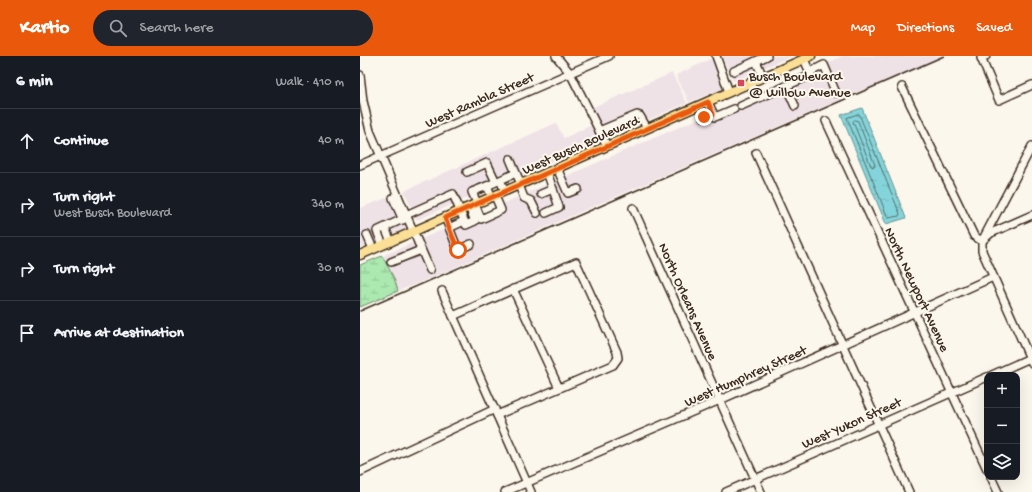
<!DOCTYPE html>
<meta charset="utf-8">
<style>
body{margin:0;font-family:"Gochi Hand",sans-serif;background:#20242c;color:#f1f3f6}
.controls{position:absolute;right:12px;bottom:12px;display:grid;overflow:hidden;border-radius:8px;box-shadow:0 4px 16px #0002}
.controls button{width:36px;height:36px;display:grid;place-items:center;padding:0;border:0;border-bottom:1px solid #363941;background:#171b24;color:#f1f3f6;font:20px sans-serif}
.stop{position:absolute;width:12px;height:12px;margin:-9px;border:3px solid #ea580c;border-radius:50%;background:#fff}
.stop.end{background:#ea580c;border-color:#fff;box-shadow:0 1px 4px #0008}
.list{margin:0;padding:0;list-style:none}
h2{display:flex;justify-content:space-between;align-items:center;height:52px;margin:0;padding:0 16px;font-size:17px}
h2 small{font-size:13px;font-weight:400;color:#9ea1a6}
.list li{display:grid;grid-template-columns:26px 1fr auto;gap:12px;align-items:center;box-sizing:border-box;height:64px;padding:0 16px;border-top:1px solid #363941}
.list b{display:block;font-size:15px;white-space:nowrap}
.list p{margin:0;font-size:13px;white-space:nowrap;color:#9ea1a6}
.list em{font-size:13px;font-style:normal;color:#9ea1a6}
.icon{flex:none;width:22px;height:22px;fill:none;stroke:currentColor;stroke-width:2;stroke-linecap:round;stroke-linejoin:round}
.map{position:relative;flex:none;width:672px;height:436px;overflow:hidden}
header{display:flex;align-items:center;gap:24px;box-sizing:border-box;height:56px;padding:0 20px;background:#ea580c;color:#fff}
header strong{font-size:19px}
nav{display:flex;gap:22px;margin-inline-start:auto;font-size:14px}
.search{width:280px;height:36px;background:#20242c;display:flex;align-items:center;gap:10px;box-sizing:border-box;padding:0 14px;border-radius:22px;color:#9ea1a6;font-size:15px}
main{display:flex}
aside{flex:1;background:#171b24}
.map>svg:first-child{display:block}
</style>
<header>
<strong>Kartio</strong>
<div class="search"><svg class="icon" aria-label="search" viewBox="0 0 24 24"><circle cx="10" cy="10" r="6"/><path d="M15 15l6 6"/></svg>Search here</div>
<nav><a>Map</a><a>Directions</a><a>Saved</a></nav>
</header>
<main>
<aside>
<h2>6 min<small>Walk · 410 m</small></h2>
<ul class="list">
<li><svg class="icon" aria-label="ahead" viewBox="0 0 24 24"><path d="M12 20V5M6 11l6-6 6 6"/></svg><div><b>Continue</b></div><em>40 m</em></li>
<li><svg class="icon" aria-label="right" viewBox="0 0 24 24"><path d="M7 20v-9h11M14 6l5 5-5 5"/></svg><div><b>Turn right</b><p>West Busch Boulevard</p></div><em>340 m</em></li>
<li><svg class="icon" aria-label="right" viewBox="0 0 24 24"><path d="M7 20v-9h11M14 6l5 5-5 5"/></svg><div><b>Turn right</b></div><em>30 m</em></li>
<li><svg class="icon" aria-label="arrive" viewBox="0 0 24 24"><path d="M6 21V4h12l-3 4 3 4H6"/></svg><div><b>Arrive at destination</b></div></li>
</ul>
</aside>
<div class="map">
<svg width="672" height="436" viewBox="0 0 672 436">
<defs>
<pattern id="wetland-marsh" width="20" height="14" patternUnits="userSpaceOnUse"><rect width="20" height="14" fill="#abe9b0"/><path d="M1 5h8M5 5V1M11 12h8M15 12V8" fill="none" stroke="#94c897"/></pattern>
<pattern id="water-ripples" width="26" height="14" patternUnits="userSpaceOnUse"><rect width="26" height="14" fill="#84d5db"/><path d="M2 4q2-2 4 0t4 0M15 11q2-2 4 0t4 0" fill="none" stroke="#73b7bc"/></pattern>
</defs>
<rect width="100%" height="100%" fill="#fbf7ec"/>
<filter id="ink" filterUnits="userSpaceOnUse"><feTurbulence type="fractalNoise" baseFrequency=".025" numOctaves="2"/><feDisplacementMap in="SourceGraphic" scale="8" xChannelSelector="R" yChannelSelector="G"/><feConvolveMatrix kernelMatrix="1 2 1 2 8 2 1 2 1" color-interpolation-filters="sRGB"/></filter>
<g filter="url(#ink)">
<!-- built -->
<g fill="#efe2e7">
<polygon points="362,0 432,0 373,25"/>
<polygon points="483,0 583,0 250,143 71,222 38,235 34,222 22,200"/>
<polygon points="353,2 364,32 329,46 316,19"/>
<polygon points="312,17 327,47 57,164 44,135 196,67 204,82 238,66 231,52"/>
<polygon points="34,139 49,171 0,192 0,152"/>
</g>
<!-- wetland -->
<polygon fill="url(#wetland-marsh)" stroke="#738a67" points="22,200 34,222 38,235 0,251 0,209"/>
<!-- water -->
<polygon fill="url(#water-ripples)" stroke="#67918f" points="502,52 546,162 526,168 481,59"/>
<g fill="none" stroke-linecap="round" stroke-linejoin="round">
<!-- shore -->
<g stroke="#586e6a" stroke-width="1">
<polygon points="499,58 540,158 539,160 528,162 487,62"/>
<polygon points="495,64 498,65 515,109 514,111 511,110 493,66"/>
</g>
<defs>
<g id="minor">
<polyline points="196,0 210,17 247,90"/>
<polyline points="356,0 369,36"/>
<polyline points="626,0 621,2 639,44 672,29"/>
<polyline points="396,5 407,0"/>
<polyline points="374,15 396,5 403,21"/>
<polyline points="450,16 464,9 476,37"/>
<polyline points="0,19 3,45 10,75 70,214"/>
<polyline points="390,27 397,42"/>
<polyline points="426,30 435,50"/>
<polyline points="542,31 614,180 622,185 631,177 672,159"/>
<polyline points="348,46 355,61 374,53"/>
<polyline points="381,50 451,19 444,3"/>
<polyline points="344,61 353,57"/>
<polyline points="466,65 627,413"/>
<polyline points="239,75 277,59 280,60 287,72"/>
<polyline points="672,90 622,185 622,195 672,307"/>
<polyline points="396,97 549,436"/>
<polyline points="150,103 156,117"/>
<polyline points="0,109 249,0"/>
<polyline points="197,112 208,137 218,133"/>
<polyline points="107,116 127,107 136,126 127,130"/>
<polyline points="159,129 164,142 171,145 177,157"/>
<polyline points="145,135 140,124 156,117 161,128"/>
<polyline points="181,138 193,133"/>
<polyline points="38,140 33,142 43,164"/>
<polyline points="117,147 112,136 127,130 132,141"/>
<polyline points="115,148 121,163 141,154 135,140"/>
<polyline points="273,152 401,436"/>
<polyline points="186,157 199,151 187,116"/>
<polyline points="46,159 93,138 106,169 115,165 109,151"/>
<polyline points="85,161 98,194 111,188"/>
<polyline points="25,172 31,186"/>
<polyline points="89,172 104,165"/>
<polyline points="7,179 13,193"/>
<polyline points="23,189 17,175 47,161"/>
<polyline points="31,206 61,194"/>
<polyline points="153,233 199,332"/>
<polyline points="82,235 171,436"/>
<polyline points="93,260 216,206 257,296 258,302 253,309 137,359"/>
<polyline points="632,319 670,302"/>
<polyline points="0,416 135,353"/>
<polyline points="631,421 638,436"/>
<polyline points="145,436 360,344 633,221"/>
<polyline points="366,436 627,321"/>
</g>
<polyline id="major" points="0,199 451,0"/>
</defs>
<!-- minor casing -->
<use href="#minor" stroke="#3b2a1e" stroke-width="10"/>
<!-- major casing -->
<use href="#major" stroke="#3b2a1e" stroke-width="11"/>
<!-- minor -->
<use href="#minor" stroke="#fbf7ec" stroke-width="7"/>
<!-- major -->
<use href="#major" stroke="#fbdf96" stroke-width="8"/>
<!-- rail -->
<polyline stroke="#3b2a1e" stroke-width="1.5" points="0,255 584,0"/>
</g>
</g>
<g fill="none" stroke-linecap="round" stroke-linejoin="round" filter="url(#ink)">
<!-- route -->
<polyline stroke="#ea580c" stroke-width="5" points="98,194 85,162 348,46 353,58 344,61"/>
</g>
<!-- markers -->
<rect fill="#d1495b" stroke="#fbf7ec" stroke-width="1.5" x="377" y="23" width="8" height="8" rx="2"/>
<g text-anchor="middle" stroke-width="4" stroke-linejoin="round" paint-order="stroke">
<!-- poi labels -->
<g font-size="14" fill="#3b2a1e" stroke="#fbf7ec" text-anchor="start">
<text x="389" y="24">Busch Boulevard<tspan x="389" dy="16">@ Willow Avenue</tspan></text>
</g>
<!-- street labels -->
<g font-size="14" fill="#3b2a1e" stroke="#fbf7ec">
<text transform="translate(119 43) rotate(-24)" y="5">West Rambla Street</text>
<text transform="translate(220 88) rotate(-24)" y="5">West Busch Boulevard</text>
<text transform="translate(558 233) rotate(65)" y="5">North Newport Avenue</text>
<text transform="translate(329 245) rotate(66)" y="5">North Orleans Avenue</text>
<text transform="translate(385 319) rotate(-24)" y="5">West Humphrey Street</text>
<text transform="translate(491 366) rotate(-24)" y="5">West Yukon Street</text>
</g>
</g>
</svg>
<div class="controls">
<button>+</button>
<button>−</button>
<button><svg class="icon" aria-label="layers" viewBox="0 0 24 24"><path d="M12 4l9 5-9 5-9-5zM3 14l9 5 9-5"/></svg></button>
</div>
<div class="stop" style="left:98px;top:194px"></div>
<div class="stop end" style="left:344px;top:61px"></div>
</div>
</main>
